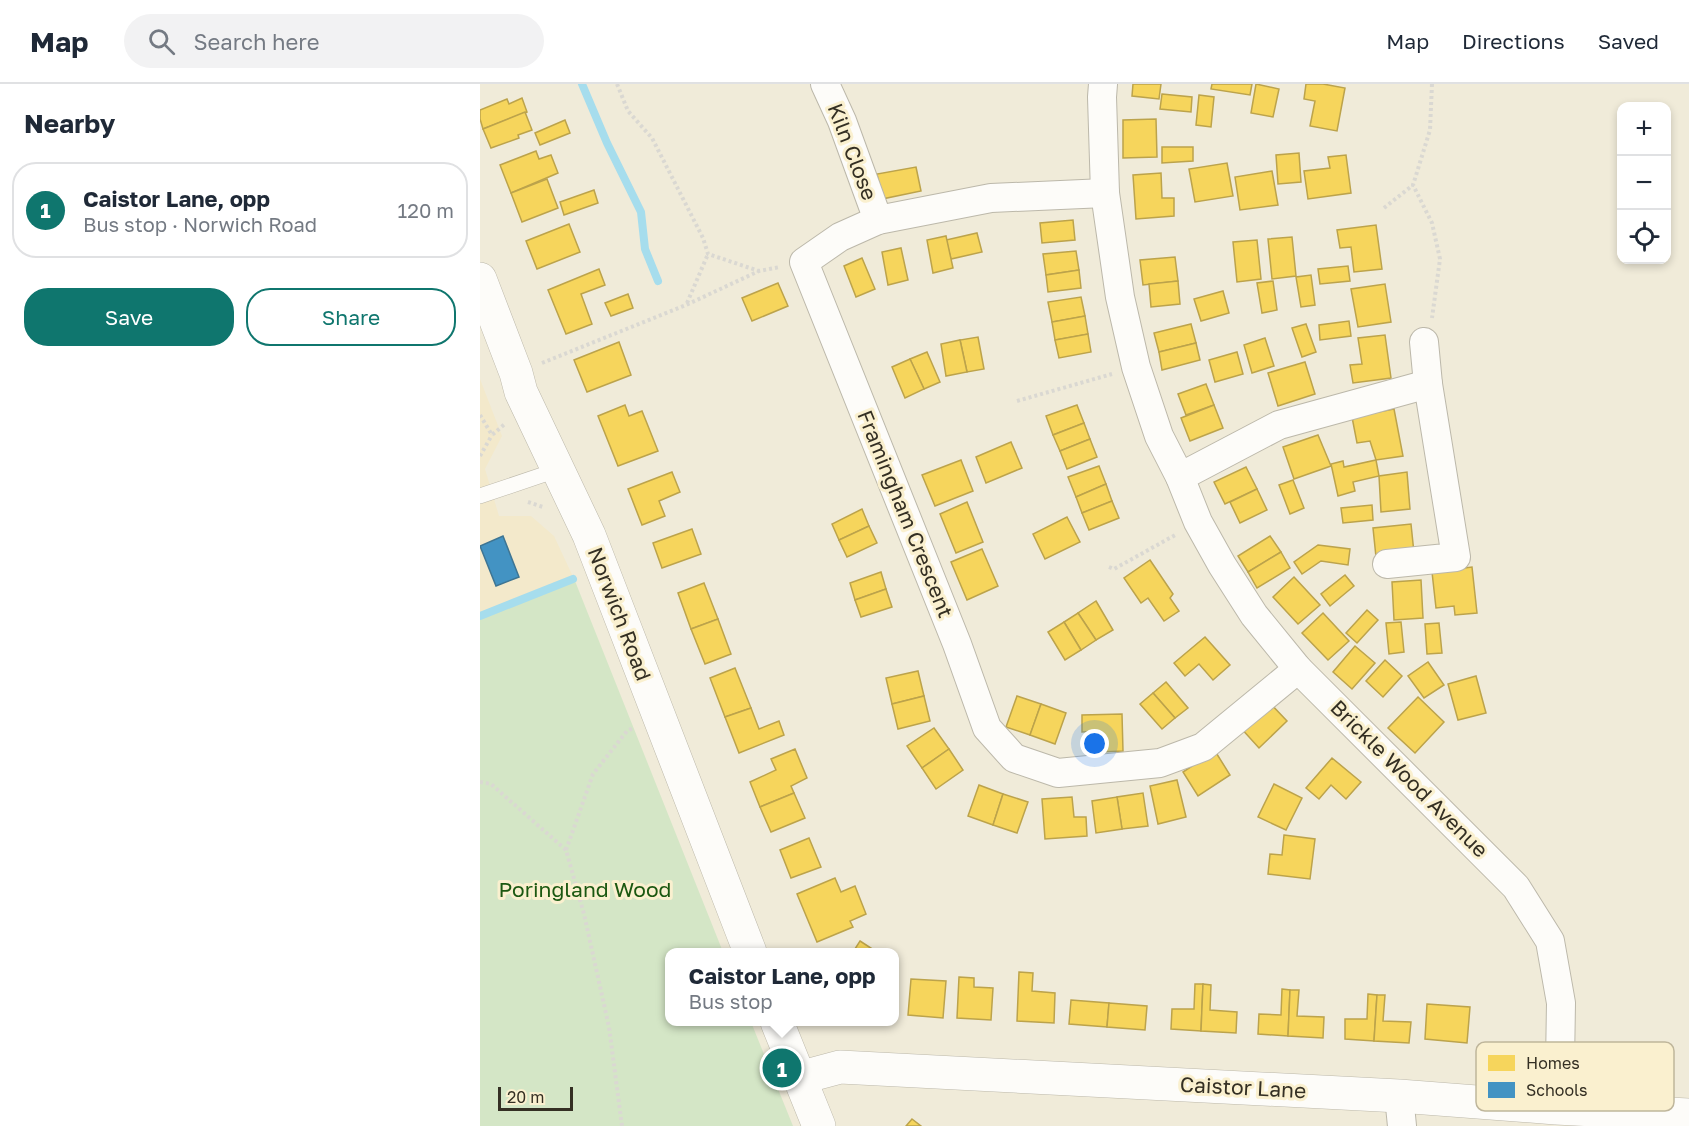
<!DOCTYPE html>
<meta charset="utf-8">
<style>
body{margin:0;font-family:"Golos Text",sans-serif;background:#f2f2f3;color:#1f2937}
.controls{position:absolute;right:18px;top:18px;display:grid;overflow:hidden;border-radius:12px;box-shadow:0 3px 9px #0003}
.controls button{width:54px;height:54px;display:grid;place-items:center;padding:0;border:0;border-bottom:2px solid #e0e1e3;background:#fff;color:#1f2937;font:30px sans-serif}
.scale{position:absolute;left:18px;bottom:15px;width:75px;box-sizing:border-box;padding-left:6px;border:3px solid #342f23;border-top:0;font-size:16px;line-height:21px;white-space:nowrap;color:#342f23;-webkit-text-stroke:4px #faf0cf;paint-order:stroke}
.you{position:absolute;left:615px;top:660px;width:21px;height:21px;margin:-15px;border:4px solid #fff;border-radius:50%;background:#1a73e8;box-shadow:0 0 0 9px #1a73e833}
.badge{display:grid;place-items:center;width:39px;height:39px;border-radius:50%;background:#0f766e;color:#fff;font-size:20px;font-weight:700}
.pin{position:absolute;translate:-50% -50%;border:3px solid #fff;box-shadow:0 2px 6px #0006}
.popup{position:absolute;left:185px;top:864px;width:234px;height:78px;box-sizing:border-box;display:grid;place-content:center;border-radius:12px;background:#fff;filter:drop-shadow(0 2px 4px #0005);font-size:20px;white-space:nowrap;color:#747a83}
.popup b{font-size:22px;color:#1f2937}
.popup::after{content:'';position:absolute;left:50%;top:100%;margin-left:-12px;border:12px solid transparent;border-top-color:#fff}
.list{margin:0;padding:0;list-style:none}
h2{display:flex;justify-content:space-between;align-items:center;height:78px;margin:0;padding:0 24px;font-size:26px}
h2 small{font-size:20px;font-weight:400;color:#747a83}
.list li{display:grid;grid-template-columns:39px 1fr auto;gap:18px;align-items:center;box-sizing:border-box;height:96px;margin:0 12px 12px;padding:0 12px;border:2px solid #e0e1e3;border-radius:24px}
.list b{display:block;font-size:22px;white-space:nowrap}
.list p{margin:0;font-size:20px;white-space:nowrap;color:#747a83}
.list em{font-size:20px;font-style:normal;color:#747a83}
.actions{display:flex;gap:12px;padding:18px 24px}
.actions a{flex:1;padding:14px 0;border:2px solid #0f766e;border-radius:24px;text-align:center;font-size:21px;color:#0f766e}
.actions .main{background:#0f766e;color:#fff}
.icon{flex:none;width:33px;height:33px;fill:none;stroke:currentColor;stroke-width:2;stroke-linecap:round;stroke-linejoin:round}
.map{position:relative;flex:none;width:1209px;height:1042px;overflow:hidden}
header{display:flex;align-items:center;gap:36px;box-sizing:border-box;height:84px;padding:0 30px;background:#fff;border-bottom:2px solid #e0e1e3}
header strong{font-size:28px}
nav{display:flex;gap:33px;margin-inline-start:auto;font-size:21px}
.search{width:420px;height:54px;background:#f2f2f3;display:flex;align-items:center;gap:15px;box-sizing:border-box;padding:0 21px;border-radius:33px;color:#747a83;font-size:22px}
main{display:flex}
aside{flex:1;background:#fff}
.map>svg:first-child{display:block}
</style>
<header>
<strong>Map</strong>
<div class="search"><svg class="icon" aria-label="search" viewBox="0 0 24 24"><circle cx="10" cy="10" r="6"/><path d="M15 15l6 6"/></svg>Search here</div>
<nav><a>Map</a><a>Directions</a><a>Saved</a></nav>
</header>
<main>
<aside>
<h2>Nearby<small></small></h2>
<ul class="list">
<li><span class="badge">1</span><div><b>Caistor Lane, opp</b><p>Bus stop · Norwich Road</p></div><em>120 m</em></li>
</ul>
<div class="actions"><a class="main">Save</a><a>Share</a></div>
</aside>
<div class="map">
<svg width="1209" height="1042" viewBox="0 0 1209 1042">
<rect width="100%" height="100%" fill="#f0ebd9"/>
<!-- built -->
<polygon fill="#f3e9cb" points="0,295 22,352 5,385 19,432 51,432 74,452 95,497 0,535"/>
<!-- green -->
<polygon fill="#d4e6c6" points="95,497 243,868 190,868 190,938 271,938 313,1042 0,1042 0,535"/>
<!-- homes -->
<g fill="#f6d55c" stroke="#bca34b" stroke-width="1.5">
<polygon points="653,0 681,0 679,15 652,12"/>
<polygon points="732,0 772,0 770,11 731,5"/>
<polygon points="776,0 799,5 793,33 771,29"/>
<polygon points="826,0 843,0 865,4 857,47 830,42 835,17 824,15"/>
<polygon points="682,10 712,13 711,28 680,25"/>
<polygon points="719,11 734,13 731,43 716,41"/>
<polygon points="42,14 47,28 3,45 0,35 0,26 27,15 29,20"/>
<polygon points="45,28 52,46 38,51 39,54 11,64 3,45"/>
<polygon points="676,35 677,73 643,74 643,36"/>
<polygon points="85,36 90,49 60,61 55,49"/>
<polygon points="682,63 713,63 713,77 682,79"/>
<polygon points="56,67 59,75 71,71 78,89 31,109 20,81"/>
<polygon points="819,69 821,98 798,100 796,71"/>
<polygon points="866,71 871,109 828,115 824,87 850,84 848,73"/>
<polygon points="747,79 753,112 715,118 709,85"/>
<polygon points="436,83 441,107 402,115 397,90"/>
<polygon points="792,87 798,121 760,126 755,93"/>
<polygon points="681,89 682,114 694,114 694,132 656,135 653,91"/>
<polygon points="67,95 78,124 42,138 31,109"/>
<polygon points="114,106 118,119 84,131 80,118"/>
<polygon points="593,136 595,156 562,159 560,139"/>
<polygon points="89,140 100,168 57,185 46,157"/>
<polygon points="896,141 902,185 874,188 871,163 860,164 857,146"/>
<polygon points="497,149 502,168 471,175 466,156"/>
<polygon points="466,152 473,184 453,189 447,156"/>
<polygon points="812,153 816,192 792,195 788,155"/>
<polygon points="777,156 781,195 757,198 753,158"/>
<polygon points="421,164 428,196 408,201 402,168"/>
<polygon points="596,167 599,186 566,191 563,170"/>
<polygon points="695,173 698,197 663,201 660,176"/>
<polygon points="382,174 395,205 376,213 364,182"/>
<polygon points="868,182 870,197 840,200 838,185"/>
<polygon points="119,185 125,201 101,210 112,240 86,250 68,206"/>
<polygon points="599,186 601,204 568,208 566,191"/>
<polygon points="831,191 835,221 821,223 816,193"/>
<polygon points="698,197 700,220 671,223 669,200"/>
<polygon points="793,197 797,226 782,229 777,199"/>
<polygon points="298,199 308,222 272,237 262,214"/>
<polygon points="905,200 911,238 878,243 871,205"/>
<polygon points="743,207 749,229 721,237 714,215"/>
<polygon points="148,210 153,224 131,232 125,219"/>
<polygon points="601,213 605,232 572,238 568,218"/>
<polygon points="605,232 608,250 575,256 572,238"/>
<polygon points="869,237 871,252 840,256 839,241"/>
<polygon points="711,240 716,259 679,268 674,249"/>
<polygon points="826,240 836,268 822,273 812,244"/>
<polygon points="608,250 611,268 579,274 575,256"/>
<polygon points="905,251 911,294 873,299 870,281 882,280 878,254"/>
<polygon points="498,253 504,285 487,288 480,256"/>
<polygon points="785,254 794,282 772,289 764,261"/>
<polygon points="480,256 487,288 466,292 461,260"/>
<polygon points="139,258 151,291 107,308 94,276"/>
<polygon points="716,259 720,276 682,286 679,268"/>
<polygon points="447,268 460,298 444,305 430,275"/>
<polygon points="757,268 763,290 735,298 729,276"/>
<polygon points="430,275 444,305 425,314 412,283"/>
<polygon points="825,278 835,310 798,322 788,289"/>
<polygon points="726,300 734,321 706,331 698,310"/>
<polygon points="145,321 149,332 162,327 178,367 138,382 118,332"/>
<polygon points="597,321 604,339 573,351 566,332"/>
<polygon points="734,321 743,344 710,357 701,334"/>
<polygon points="914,325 923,372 896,376 890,357 877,359 872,333"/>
<polygon points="604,339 610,355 580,367 573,351"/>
<polygon points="838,351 851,382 814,395 803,363"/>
<polygon points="610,355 617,373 587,385 580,367"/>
<polygon points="531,358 542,384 506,399 496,373"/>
<polygon points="481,376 493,407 455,422 442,391"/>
<polygon points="896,376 899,392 873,398 875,407 858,412 851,380 863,377 864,383"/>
<polygon points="619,382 626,400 596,413 588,393"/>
<polygon points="766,383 777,405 745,420 734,398"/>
<polygon points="192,388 200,408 179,417 185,432 162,441 148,405"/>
<polygon points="927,388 930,425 901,428 899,392"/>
<polygon points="813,396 824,424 810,430 799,401"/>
<polygon points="626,400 632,417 602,429 596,413"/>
<polygon points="777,405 787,426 760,439 750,418"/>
<polygon points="632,417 639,434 609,446 602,429"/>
<polygon points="487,418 503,458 476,469 460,430"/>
<polygon points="892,421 893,436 863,439 861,424"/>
<polygon points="382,425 389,442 359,456 352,440"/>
<polygon points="587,433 600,458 565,475 553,450"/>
<polygon points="931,440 934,469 896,473 893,444"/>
<polygon points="389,442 397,459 367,473 359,456"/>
<polygon points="212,445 221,470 182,484 173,459"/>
<polygon points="790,452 801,468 768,488 758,472"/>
<polygon points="838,461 870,465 868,481 841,477 822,490 814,478"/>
<polygon points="502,465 518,502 487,516 471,478"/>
<polygon points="801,468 810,484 777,504 768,488"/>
<polygon points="670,476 693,510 690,514 699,527 684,537 668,514 661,519 644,494"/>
<polygon points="992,483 997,529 975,531 974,522 956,524 952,488"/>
<polygon points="401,488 406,505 375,516 370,499"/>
<polygon points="865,491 874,502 850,522 841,510"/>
<polygon points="814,493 840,521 818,540 793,513"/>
<polygon points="941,496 943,534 914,536 912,498"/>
<polygon points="224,499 238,535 211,545 198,509"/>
<polygon points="406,505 412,523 381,533 375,516"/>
<polygon points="616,517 633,546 616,556 598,529"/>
<polygon points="887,526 898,536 877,559 866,549"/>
<polygon points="598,529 616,556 601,566 584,538"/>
<polygon points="843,529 869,557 848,576 822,549"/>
<polygon points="238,535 251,570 225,580 211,545"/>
<polygon points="584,538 601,566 585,576 568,548"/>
<polygon points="921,538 924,568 909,570 906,539"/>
<polygon points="959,539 962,569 947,570 945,540"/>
<polygon points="725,553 750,581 733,596 719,580 705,592 694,579"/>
<polygon points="875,562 895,579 872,605 853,588"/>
<polygon points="905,576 922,592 903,613 886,597"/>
<polygon points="948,578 964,601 944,614 928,592"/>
<polygon points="255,584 271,624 245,633 230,594"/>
<polygon points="438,587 444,612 412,620 406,594"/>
<polygon points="996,592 1006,629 978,636 968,600"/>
<polygon points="686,598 708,624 695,634 673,609"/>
<polygon points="673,609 695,634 682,645 660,620"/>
<polygon points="444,612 450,637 418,645 412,620"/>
<polygon points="537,612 561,620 550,651 526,643"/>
<polygon points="938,613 964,638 935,669 908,644"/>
<polygon points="788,617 807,637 779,664 760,643"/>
<polygon points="561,620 586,629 575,660 550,651"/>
<polygon points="271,624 279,645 299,637 304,651 259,669 245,633"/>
<polygon points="642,630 643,667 621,668 620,647 602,648 602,631"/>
<polygon points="454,644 469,665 442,684 427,662"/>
<polygon points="315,665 327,694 311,702 314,709 280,723 270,698 296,686 291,675"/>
<polygon points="469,665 483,686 456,705 442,684"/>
<polygon points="735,667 750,691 718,712 703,688"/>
<polygon points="852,674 881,698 866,715 851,701 839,715 826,704"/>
<polygon points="697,696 706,733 678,740 670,702"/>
<polygon points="794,700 822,714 806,746 778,733"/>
<polygon points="499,701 523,710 513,741 488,732"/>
<polygon points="314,709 325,734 291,748 280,723"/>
<polygon points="663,709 668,742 642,745 637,713"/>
<polygon points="523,710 548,718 537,749 513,741"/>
<polygon points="592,713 594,733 606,733 607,752 565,755 562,715"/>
<polygon points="637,713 642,745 616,749 612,717"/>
<polygon points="804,751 835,755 830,795 788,790 790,770 802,771"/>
<polygon points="329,754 341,783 311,794 300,766"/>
<polygon points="355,794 361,808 375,802 386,830 370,837 373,843 337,858 317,810"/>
<polygon points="380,857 397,868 373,868"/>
<polygon points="539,888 553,889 552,907 575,909 574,939 537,937"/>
<polygon points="479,893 494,894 494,903 513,904 511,936 477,934"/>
<polygon points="431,895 466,897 463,934 428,931"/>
<polygon points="715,900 723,900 721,947 691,945 692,925 714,925"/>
<polygon points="723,900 731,901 730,926 757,928 756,949 721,947"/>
<polygon points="802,905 810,906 808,952 778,950 779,930 801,931"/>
<polygon points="810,906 819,906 817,932 844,933 843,954 808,952"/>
<polygon points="888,910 897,911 894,957 865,955 865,935 887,935"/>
<polygon points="897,911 905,911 903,937 931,938 929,959 894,957"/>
<polygon points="591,916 629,919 627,943 589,940"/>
<polygon points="629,919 667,922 665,946 627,943"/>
<polygon points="947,920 990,923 987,959 945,955"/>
<polygon points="432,1035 441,1042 426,1042"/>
</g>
<!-- schools -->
<polygon fill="#4393c3" stroke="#3e7593" stroke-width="1.5" points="23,452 39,493 16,502 0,462"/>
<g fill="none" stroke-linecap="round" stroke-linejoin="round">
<!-- stream -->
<g stroke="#a6dded" stroke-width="8">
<polyline points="102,0 127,59 161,128 165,165 178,197"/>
<polyline points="0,532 93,495"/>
</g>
<defs>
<polyline id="lane" points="0,412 77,386"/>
<g id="street">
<polyline points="345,0 362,37 398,136"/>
<polyline points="623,0 622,13 625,109 640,213 656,283 679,352 700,393 718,438 742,481 774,531 818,585 1036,803 1070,857 1081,919 1080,979 1076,1024"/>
<polyline points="625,109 511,114 398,136 360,153 324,178 477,560 507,644 534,674 578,689 680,679 723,663 818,585"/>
<polyline points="700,393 799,341 948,300"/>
<polyline points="907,480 976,473 948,300 944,258"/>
<polyline points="919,1012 922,1042"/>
</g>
<g id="secondary">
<polyline points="0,195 36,289 41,308 109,451 270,868"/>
<polyline points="297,938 339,1042"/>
<polyline points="319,994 360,983 919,1012 1076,1024 1209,1031"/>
</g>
</defs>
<!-- lane casing -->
<use href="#lane" stroke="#bcb8aa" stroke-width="16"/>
<!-- street casing -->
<use href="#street" stroke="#bcb8aa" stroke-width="30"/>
<!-- secondary casing -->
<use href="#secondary" stroke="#bcb8aa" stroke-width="34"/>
<!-- path -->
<g stroke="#dad8d2" stroke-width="4" stroke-dasharray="3 3" stroke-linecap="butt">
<polyline points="137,0 148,27 172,54 223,154 228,170 279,187"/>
<polyline points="952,0 950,46 933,101 952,139 960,175 952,234"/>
<polyline points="904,124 933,101"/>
<polyline points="207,219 228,170"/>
<polyline points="62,279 206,221 279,187 300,183"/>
<polyline points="537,317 632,290"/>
<polyline points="0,331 12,351 26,339"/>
<polyline points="0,372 12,351"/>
<polyline points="48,418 63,423"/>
<polyline points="629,483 634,485 697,450"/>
<polyline points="0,698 11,700 86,766 104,830 129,943 142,1042"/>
<polyline points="86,766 113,690 147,647 153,644"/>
</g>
<!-- lane -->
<use href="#lane" stroke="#fdfcf9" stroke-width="15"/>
<!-- street -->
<use href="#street" stroke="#fdfcf9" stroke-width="28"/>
<!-- secondary -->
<use href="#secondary" stroke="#fdfcf9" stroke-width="33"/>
</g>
<g text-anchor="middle" stroke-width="6" stroke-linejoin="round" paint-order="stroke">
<!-- street labels -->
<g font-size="21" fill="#342f23" stroke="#faf0cf">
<text transform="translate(372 68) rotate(69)" y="7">Kiln Close</text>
<text transform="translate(425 430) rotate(68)" y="7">Framingham Crescent</text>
<text transform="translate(139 530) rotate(69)" y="7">Norwich Road</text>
<text transform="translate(929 695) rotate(45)" y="7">Brickle Wood Avenue</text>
<text transform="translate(763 1004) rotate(3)" y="7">Caistor Lane</text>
</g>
<!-- park labels -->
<g font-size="21" fill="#1b5811" stroke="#faf0cf">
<text x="105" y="813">Poringland Wood</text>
</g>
</g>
<!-- legend -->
<rect x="996" y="958" width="198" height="69" rx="9" fill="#faf0cf" stroke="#bfb69b" stroke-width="1.5"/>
<rect x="1008" y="971" width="27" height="16" fill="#f6d55c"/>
<rect x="1008" y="998" width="27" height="16" fill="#4393c3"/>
<g font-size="16" fill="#342f23">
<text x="1046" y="985">Homes</text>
<text x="1046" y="1012">Schools</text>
</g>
</svg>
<div class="controls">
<button>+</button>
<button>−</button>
<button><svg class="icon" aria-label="locate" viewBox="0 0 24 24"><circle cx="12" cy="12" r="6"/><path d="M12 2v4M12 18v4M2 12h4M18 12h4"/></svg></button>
</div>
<div class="scale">20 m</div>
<div class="you"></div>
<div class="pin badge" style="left:302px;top:984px">1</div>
<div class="popup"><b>Caistor Lane, opp</b>Bus stop</div>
</div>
</main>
